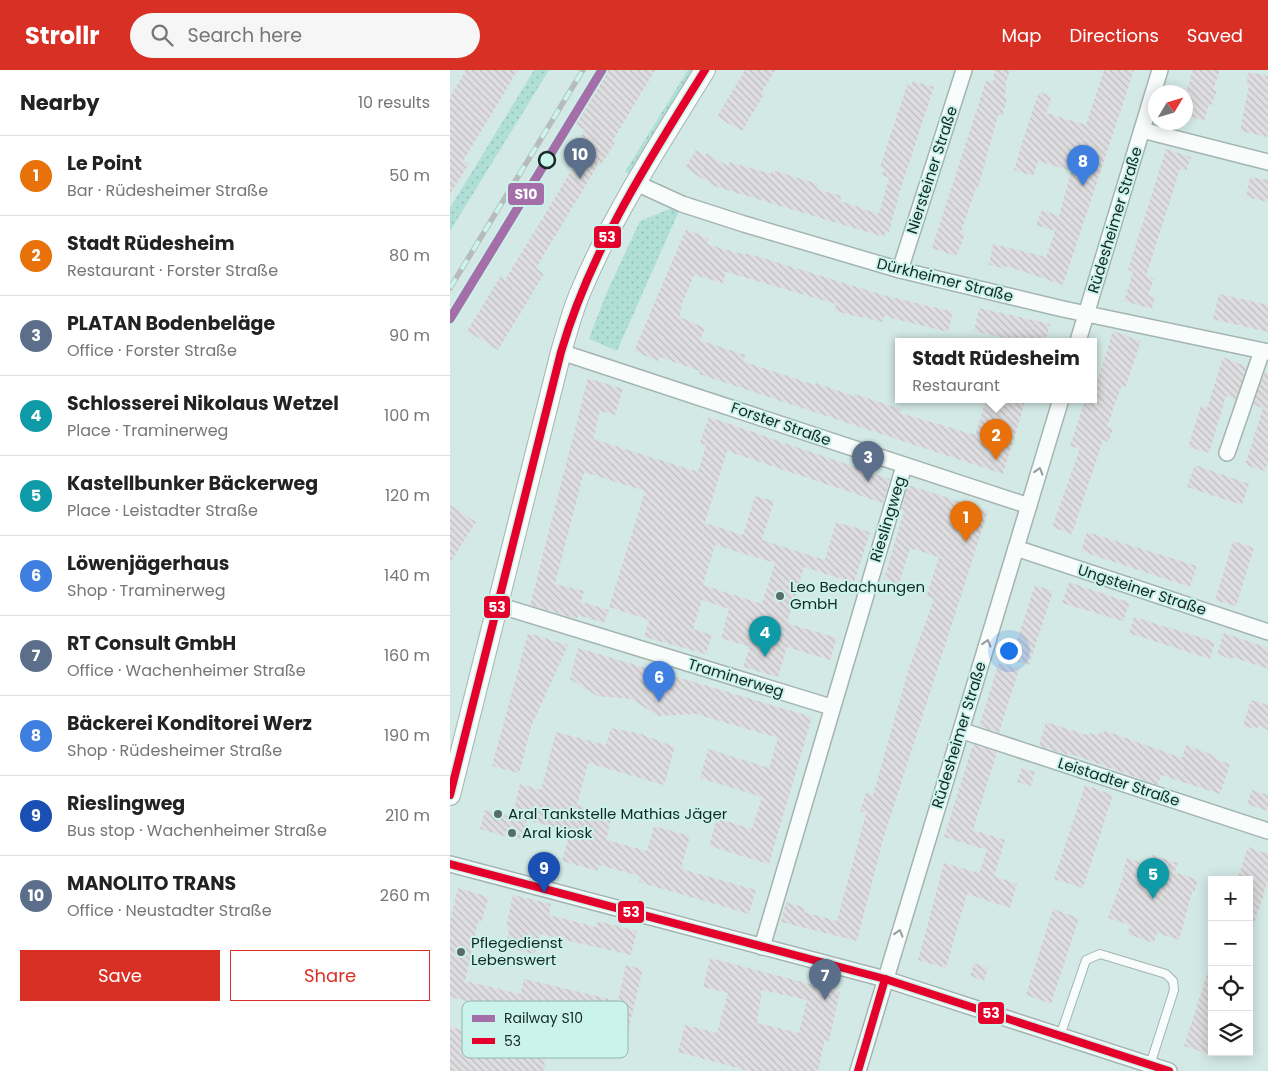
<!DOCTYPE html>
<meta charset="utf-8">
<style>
body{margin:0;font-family:Poppins,sans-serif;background:#f6f6f6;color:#222}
.controls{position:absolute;right:15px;bottom:15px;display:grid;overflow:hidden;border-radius:0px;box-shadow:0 2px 12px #0003}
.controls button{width:45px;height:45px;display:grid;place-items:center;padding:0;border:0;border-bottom:1px solid #e0e0e0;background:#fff;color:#222;font:25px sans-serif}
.compass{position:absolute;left:698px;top:15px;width:45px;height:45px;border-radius:50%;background:#fff;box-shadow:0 2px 12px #0003;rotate:52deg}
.you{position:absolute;left:558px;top:580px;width:18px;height:18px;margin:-12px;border:4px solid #fff;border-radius:50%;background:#1a73e8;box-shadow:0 0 0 8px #1a73e833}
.badge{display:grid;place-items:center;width:32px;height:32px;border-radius:50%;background:#d93025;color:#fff;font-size:16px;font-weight:700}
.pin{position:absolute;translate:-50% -41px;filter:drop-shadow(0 1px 2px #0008)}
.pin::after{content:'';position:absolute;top:26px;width:18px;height:15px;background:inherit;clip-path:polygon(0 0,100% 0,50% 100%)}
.popup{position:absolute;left:445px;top:268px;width:202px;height:65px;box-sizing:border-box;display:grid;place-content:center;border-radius:0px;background:#fff;filter:drop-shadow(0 1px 4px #0005);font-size:16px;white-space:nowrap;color:#767676}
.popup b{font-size:19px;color:#222}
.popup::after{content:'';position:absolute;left:50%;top:100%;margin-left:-10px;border:10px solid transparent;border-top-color:#fff}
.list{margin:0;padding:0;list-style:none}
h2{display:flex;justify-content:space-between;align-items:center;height:65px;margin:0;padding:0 20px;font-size:21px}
h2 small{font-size:16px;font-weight:400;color:#767676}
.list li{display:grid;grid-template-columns:32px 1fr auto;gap:15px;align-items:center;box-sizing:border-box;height:80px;padding:0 20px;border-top:1px solid #e0e0e0}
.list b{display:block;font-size:19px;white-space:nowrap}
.list p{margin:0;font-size:16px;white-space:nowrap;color:#767676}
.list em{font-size:16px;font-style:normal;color:#767676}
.actions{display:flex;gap:10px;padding:15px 20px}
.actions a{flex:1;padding:11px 0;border:1px solid #d93025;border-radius:0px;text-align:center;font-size:18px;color:#d93025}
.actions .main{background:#d93025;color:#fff}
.icon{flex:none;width:28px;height:28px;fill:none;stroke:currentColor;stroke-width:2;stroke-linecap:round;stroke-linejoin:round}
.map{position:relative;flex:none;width:818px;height:1001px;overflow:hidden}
header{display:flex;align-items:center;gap:30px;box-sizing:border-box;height:70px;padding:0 25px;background:#d93025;color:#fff}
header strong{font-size:24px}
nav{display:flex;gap:28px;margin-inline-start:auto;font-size:18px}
.search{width:350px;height:45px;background:#f6f6f6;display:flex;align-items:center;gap:12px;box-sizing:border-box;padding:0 18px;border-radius:28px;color:#767676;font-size:19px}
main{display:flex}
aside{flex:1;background:#fff}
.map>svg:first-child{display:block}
</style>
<header>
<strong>Strollr</strong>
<div class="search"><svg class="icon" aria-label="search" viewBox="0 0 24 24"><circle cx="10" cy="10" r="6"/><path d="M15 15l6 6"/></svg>Search here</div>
<nav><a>Map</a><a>Directions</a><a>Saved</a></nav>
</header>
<main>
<aside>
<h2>Nearby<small>10 results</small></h2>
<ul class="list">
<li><span class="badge" style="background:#e8710a">1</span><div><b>Le Point</b><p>Bar · Rüdesheimer Straße</p></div><em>50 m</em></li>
<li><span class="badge" style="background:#e8710a">2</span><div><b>Stadt Rüdesheim</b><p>Restaurant · Forster Straße</p></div><em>80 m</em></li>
<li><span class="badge" style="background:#5c6f8a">3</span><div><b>PLATAN Bodenbeläge</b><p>Office · Forster Straße</p></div><em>90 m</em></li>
<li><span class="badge" style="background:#0f9aa8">4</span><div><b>Schlosserei Nikolaus Wetzel</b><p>Place · Traminerweg</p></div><em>100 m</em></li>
<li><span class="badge" style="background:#0f9aa8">5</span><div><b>Kastellbunker Bäckerweg</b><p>Place · Leistadter Straße</p></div><em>120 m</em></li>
<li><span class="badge" style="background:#3f7fe0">6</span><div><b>Löwenjägerhaus</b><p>Shop · Traminerweg</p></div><em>140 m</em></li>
<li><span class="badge" style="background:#5c6f8a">7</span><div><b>RT Consult GmbH</b><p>Office · Wachenheimer Straße</p></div><em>160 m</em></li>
<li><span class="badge" style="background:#3f7fe0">8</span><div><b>Bäckerei Konditorei Werz</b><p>Shop · Rüdesheimer Straße</p></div><em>190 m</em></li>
<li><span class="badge" style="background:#1a4fb4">9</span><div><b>Rieslingweg</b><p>Bus stop · Wachenheimer Straße</p></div><em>210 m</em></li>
<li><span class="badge" style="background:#5c6f8a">10</span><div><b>MANOLITO TRANS</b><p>Office · Neustadter Straße</p></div><em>260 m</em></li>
</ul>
<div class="actions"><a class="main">Save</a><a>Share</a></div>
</aside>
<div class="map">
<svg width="818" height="1001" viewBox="0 0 818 1001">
<defs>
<pattern id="grass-dots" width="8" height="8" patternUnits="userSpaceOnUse" patternTransform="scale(1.25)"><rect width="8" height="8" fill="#afdfd7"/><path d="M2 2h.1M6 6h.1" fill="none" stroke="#96bfb8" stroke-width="1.8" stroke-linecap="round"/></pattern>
<pattern id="building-back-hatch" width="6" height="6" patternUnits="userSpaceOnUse" patternTransform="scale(1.25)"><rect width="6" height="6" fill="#dedde0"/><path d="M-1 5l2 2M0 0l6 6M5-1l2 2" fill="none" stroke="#bebec0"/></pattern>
</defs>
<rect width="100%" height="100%" fill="#d3e9e5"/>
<!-- grass -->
<g fill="url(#grass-dots)">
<polygon points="84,0 99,0 0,161 0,138"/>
<polygon points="238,0 243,0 180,104 175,102"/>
<polygon points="232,134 167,281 139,269 156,224 190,151"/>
</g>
<!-- building -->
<g fill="url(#building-back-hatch)" fill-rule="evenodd">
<polygon points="16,0 68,0 13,91 19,94 0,124 0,27"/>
<polygon points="157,0 205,0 162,72 165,73 151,95 149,93 86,198 94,204 48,280 17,261 50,207 55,210 132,83 124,78 135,60 124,53"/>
<polygon points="295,0 325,0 312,22 314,24 292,61 267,47"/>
<polygon points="545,0 560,0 555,17 557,17 554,28 557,29 552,46 548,45 528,118 526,118 511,162 515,164 506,186 482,178 536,11 543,13"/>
<polygon points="654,0 684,0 613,215 556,196 556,199 539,195 543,174 596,187 605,161 586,155 592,140 609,146 621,101 588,91 583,106 564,100 579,51 589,22 602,26 596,43 636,55"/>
<polygon points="743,0 770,0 763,20 767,21 764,28 762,35 759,34 754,51 736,45 736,23"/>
<polygon points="799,2 818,6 818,67 790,61 799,16 796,15"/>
<polygon points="463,11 484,17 450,121 439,162 436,161 434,167 264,116 235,98 246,80 255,86 257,83 278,96 279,92 321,104 322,100 368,114 367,119 391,126 390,131 429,144 439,108 432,105 434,98 430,97 457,15 461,17"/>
<polygon points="716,79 741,87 736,101 730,99 696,206 704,209 698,225 705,227 702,239 674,231 683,202 678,200"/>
<polygon points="800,107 818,110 818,132 796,127"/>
<polygon points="236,159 259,169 257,174 288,183 300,184 433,225 503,242 498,262 434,246 433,252 384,241 386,234 276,202 273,213 244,205 231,236 230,247 255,258 250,270 295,285 294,292 365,315 366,313 403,326 404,324 451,339 450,343 525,365 536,330 546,333 548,329 576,329 553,404 249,304 250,301 210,287 208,291 184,281"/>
<polygon points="769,224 818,235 818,262 763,249"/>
<polygon points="529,238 600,254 595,271 569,271 524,261"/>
<polygon points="663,261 691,271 675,318 671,317 657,357 663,359 658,372 653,370 622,464 602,457 630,379 620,376 635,330 644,333 644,314 646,315"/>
<polygon points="773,287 797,297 786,329 776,326 759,383 738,377 751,336 757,338"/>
<polygon points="815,302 818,303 818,391 815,401 795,395 813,338 803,335"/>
<path d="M138 308 173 319 165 345 150 341 143 369 248 402 256 375 250 373 259 347 440 409 433 433 277 381 255 453 293 465 305 426 324 431 312 470 375 490 386 452 420 462 404 513 354 497 337 553 387 568 380 590 337 577 328 607 293 597 300 577 271 568 279 539 252 530 243 559 262 565 256 584 194 567 199 550 159 537 195 421 134 402 105 514 134 521 131 532 159 540 154 553 128 545 127 549 80 535ZM265 475 325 493 312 534 253 515Z"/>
<polygon points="745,395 799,414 792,435 737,417"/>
<polygon points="458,415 538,441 433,770 407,871 331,852 336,832 356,838 354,842 387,851 416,743 410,741 416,723 423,725 458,601 484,529 476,527 489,487 460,478 449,514 434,509 454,441 451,440"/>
<polygon points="0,435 26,452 0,493"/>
<polygon points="637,462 747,496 740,517 631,481"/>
<polygon points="783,471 804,478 786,536 765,530"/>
<polygon points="619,512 680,533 673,551 612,533"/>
<polygon points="585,515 603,521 579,595 561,589"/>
<polygon points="684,547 765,572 760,589 679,563"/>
<polygon points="78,563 118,575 81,657 69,703 42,696"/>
<polygon points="774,563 818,578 818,599 783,587 782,590 767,584"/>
<polygon points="128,578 362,647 319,794 259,776 267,748 302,759 312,727 250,708 258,679 319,698 328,668 246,644 208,646 181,629 147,626 120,609"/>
<polygon points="549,593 569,599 549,663 529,656"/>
<polygon points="801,630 818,635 818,660 808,656 807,660 793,655"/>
<polygon points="596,652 640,666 640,663 646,665 655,661 659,662 732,688 736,675 766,686 765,689 780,694 770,724 711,705 708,715 618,683 617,685 589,676"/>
<polygon points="161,658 191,664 225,677 214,715 138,693 127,735 162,745 156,770 197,781 204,756 240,766 231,799 306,820 299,844 189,812 190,806 149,795 147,801 112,791 120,761 77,750 72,771 30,759 35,740 62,747 70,714 91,720 106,662 156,675"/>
<polygon points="523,674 547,682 523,760 555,770 544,806 567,814 560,838 517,824 496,898 468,890 494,793 529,803 537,780 494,767"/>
<polygon points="572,698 585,702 581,716 567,712"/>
<polygon points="635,715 663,725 633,818 604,809"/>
<polygon points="802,720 818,725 818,741 797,734"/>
<polygon points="798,777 818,784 818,811 802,860 799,859 799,810 787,810"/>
<polygon points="702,785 728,793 725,802 748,810 744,823 742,822 729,870 707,863 704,873 677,864 680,855 658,848 675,801 673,801 677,788 699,795"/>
<polygon points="8,818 39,827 31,853 28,852 15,911 70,924 74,909 168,931 176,895 193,899 176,970 0,927 0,851"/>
<polygon points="63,825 101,834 99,845 146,857 148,851 187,861 181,885 90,864 85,884 55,877 60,857 56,856"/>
<polygon points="603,839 629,848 601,934 576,925"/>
<path d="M260 888 390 922 379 971 375 970 368 1001H299L228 982 235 955 267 963 278 923 253 917ZM312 920 357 930 349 963 307 953Z"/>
<polygon points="524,893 538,898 534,911 520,906"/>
<polygon points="759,898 762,898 762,985 734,976"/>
<polygon points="0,957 98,981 93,1001 0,1001"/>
</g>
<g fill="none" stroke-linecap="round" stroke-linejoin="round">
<defs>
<polyline id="service" points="610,966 636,890 650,884 716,904 723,911 724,920 700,995"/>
<g id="minor">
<polyline points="692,60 818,92"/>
<polyline points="186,113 232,134 294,154 450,200 613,239 818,282"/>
<polyline points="450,200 514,0"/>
<polyline points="628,271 710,0"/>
<polyline points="111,282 579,436"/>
<polyline points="777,383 812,281"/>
<polyline points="566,478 818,562"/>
<polyline points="48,535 381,637"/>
<polyline points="519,663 818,761"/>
<polyline points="0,794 435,909 719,1001"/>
<polyline points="312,877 454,396"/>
<polyline points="408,1001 611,329"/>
</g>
<path id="secondary" d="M0 725 111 282C117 262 122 242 130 223 163 144 210 73 255 0"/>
</defs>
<!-- service casing -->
<use href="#service" stroke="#a3b4b1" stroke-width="10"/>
<!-- minor casing -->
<use href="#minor" stroke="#a3b4b1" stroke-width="18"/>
<!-- secondary casing -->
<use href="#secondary" stroke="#a3b4b1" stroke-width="22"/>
<!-- service -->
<use href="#service" stroke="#f8fcfb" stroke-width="8"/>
<!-- minor -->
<use href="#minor" stroke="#f8fcfb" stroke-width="15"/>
<!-- secondary -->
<use href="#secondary" stroke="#f8fcfb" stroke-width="20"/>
<defs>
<polyline id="rail" points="0,218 133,0"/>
</defs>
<!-- rail casing -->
<use href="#rail" stroke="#b6bcba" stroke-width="5.5"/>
<!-- rail -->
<use href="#rail" stroke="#c9f3eb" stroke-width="4" stroke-dasharray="11" stroke-linecap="butt"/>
<defs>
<g id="bus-1">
<path d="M0 725 111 282C141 179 199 90 255 0"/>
<polyline points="0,794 435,909 719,1001"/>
<polyline points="408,1001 435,909"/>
</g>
</defs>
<!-- bus-1 casing -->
<use href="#bus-1" stroke="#c9f3eb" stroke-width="11"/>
<!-- bus-1 -->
<use href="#bus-1" stroke="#e4002b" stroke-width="8"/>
<defs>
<polyline id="rail-1" points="0,249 152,0"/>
</defs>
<!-- rail-1 casing -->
<use href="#rail-1" stroke="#c9f3eb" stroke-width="12"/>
<!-- rail-1 -->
<use href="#rail-1" stroke="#a46fa9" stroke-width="9"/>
</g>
<!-- one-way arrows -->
<defs><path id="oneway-chevron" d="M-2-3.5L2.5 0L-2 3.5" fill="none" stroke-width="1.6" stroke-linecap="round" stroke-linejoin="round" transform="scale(1.25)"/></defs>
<g stroke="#939c9a">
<use href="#oneway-chevron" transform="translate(589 401) rotate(-73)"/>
<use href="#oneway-chevron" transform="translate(537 573) rotate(-73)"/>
<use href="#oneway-chevron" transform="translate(449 863) rotate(-73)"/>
</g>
<!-- markers -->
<circle fill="#c9f3eb" stroke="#172724" stroke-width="2.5" cx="97" cy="90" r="8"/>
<g fill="#596b68" stroke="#c9f3eb" stroke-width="2">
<circle cx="330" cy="526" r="5"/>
<circle cx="48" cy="744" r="5"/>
<circle cx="62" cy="763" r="5"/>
<circle cx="11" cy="882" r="5"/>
</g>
<g text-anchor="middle" stroke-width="4" stroke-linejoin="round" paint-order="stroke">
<!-- street labels -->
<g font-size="15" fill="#172724" stroke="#c9f3eb">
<text transform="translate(482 100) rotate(-72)" y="5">Niersteiner Straße</text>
<text transform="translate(665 150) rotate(-73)" y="5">Rüdesheimer Straße</text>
<text transform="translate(495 210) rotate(14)" y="5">Dürkheimer Straße</text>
<text transform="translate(331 354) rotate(19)" y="5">Forster Straße</text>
<text transform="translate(438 449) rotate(-73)" y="5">Rieslingweg</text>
<text transform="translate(692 520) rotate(18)" y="5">Ungsteiner Straße</text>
<text transform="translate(286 608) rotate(17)" y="5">Traminerweg</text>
<text transform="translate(509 665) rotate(-73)" y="5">Rüdesheimer Straße</text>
<text transform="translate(669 712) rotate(18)" y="5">Leistadter Straße</text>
</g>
<!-- poi labels -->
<g font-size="15" fill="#172724" stroke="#c9f3eb" text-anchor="start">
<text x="340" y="522">Leo Bedachungen<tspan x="340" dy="17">GmbH</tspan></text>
<text x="58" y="749">Aral Tankstelle Mathias Jäger</text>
<text x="72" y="768">Aral kiosk</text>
<text x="21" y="878">Pflegedienst<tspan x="21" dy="17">Lebenswert</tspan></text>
</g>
</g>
<!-- legend -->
<rect x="12" y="931" width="166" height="57" rx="8" fill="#c9f3eb" stroke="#94b6af" stroke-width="1"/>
<rect x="22" y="945" width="23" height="7" fill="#a46fa9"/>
<rect x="22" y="968" width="23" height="6" fill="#e4002b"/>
<g font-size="14" fill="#172724">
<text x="54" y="953">Railway S10</text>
<text x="54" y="976">53</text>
</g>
<g stroke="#c9f3eb" stroke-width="2">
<rect x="57" y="112" width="38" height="24" rx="5" fill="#a46fa9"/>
<rect x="143" y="155" width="29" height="24" rx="5" fill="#e4002b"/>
<rect x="33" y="525" width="28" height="24" rx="5" fill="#e4002b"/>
<rect x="167" y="830" width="28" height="24" rx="5" fill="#e4002b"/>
<rect x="527" y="931" width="28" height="24" rx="5" fill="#e4002b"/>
</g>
<g font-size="14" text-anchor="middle" font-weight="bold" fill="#fff">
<text x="76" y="129">S10</text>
<text x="157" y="172">53</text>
<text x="47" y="542">53</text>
<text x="181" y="847">53</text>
<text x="541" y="948">53</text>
</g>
</svg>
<div class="controls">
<button>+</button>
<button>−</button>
<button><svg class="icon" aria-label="locate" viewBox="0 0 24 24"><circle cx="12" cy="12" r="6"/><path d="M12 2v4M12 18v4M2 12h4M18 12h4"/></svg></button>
<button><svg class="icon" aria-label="layers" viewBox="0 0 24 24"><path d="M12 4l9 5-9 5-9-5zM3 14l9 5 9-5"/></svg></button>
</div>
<svg class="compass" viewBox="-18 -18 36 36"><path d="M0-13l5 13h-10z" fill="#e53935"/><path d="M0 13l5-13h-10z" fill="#767676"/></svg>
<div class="you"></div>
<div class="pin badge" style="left:516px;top:472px;background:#e8710a">1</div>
<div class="pin badge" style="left:546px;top:390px;background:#e8710a">2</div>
<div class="popup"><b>Stadt Rüdesheim</b>Restaurant</div>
<div class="pin badge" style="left:418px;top:412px;background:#5c6f8a">3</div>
<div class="pin badge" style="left:315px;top:587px;background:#0f9aa8">4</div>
<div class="pin badge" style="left:703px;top:829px;background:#0f9aa8">5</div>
<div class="pin badge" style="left:209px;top:632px;background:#3f7fe0">6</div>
<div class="pin badge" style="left:375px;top:930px;background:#5c6f8a">7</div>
<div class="pin badge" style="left:633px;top:116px;background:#3f7fe0">8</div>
<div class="pin badge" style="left:94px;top:823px;background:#1a4fb4">9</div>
<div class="pin badge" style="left:130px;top:109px;background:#5c6f8a">10</div>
</div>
</main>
